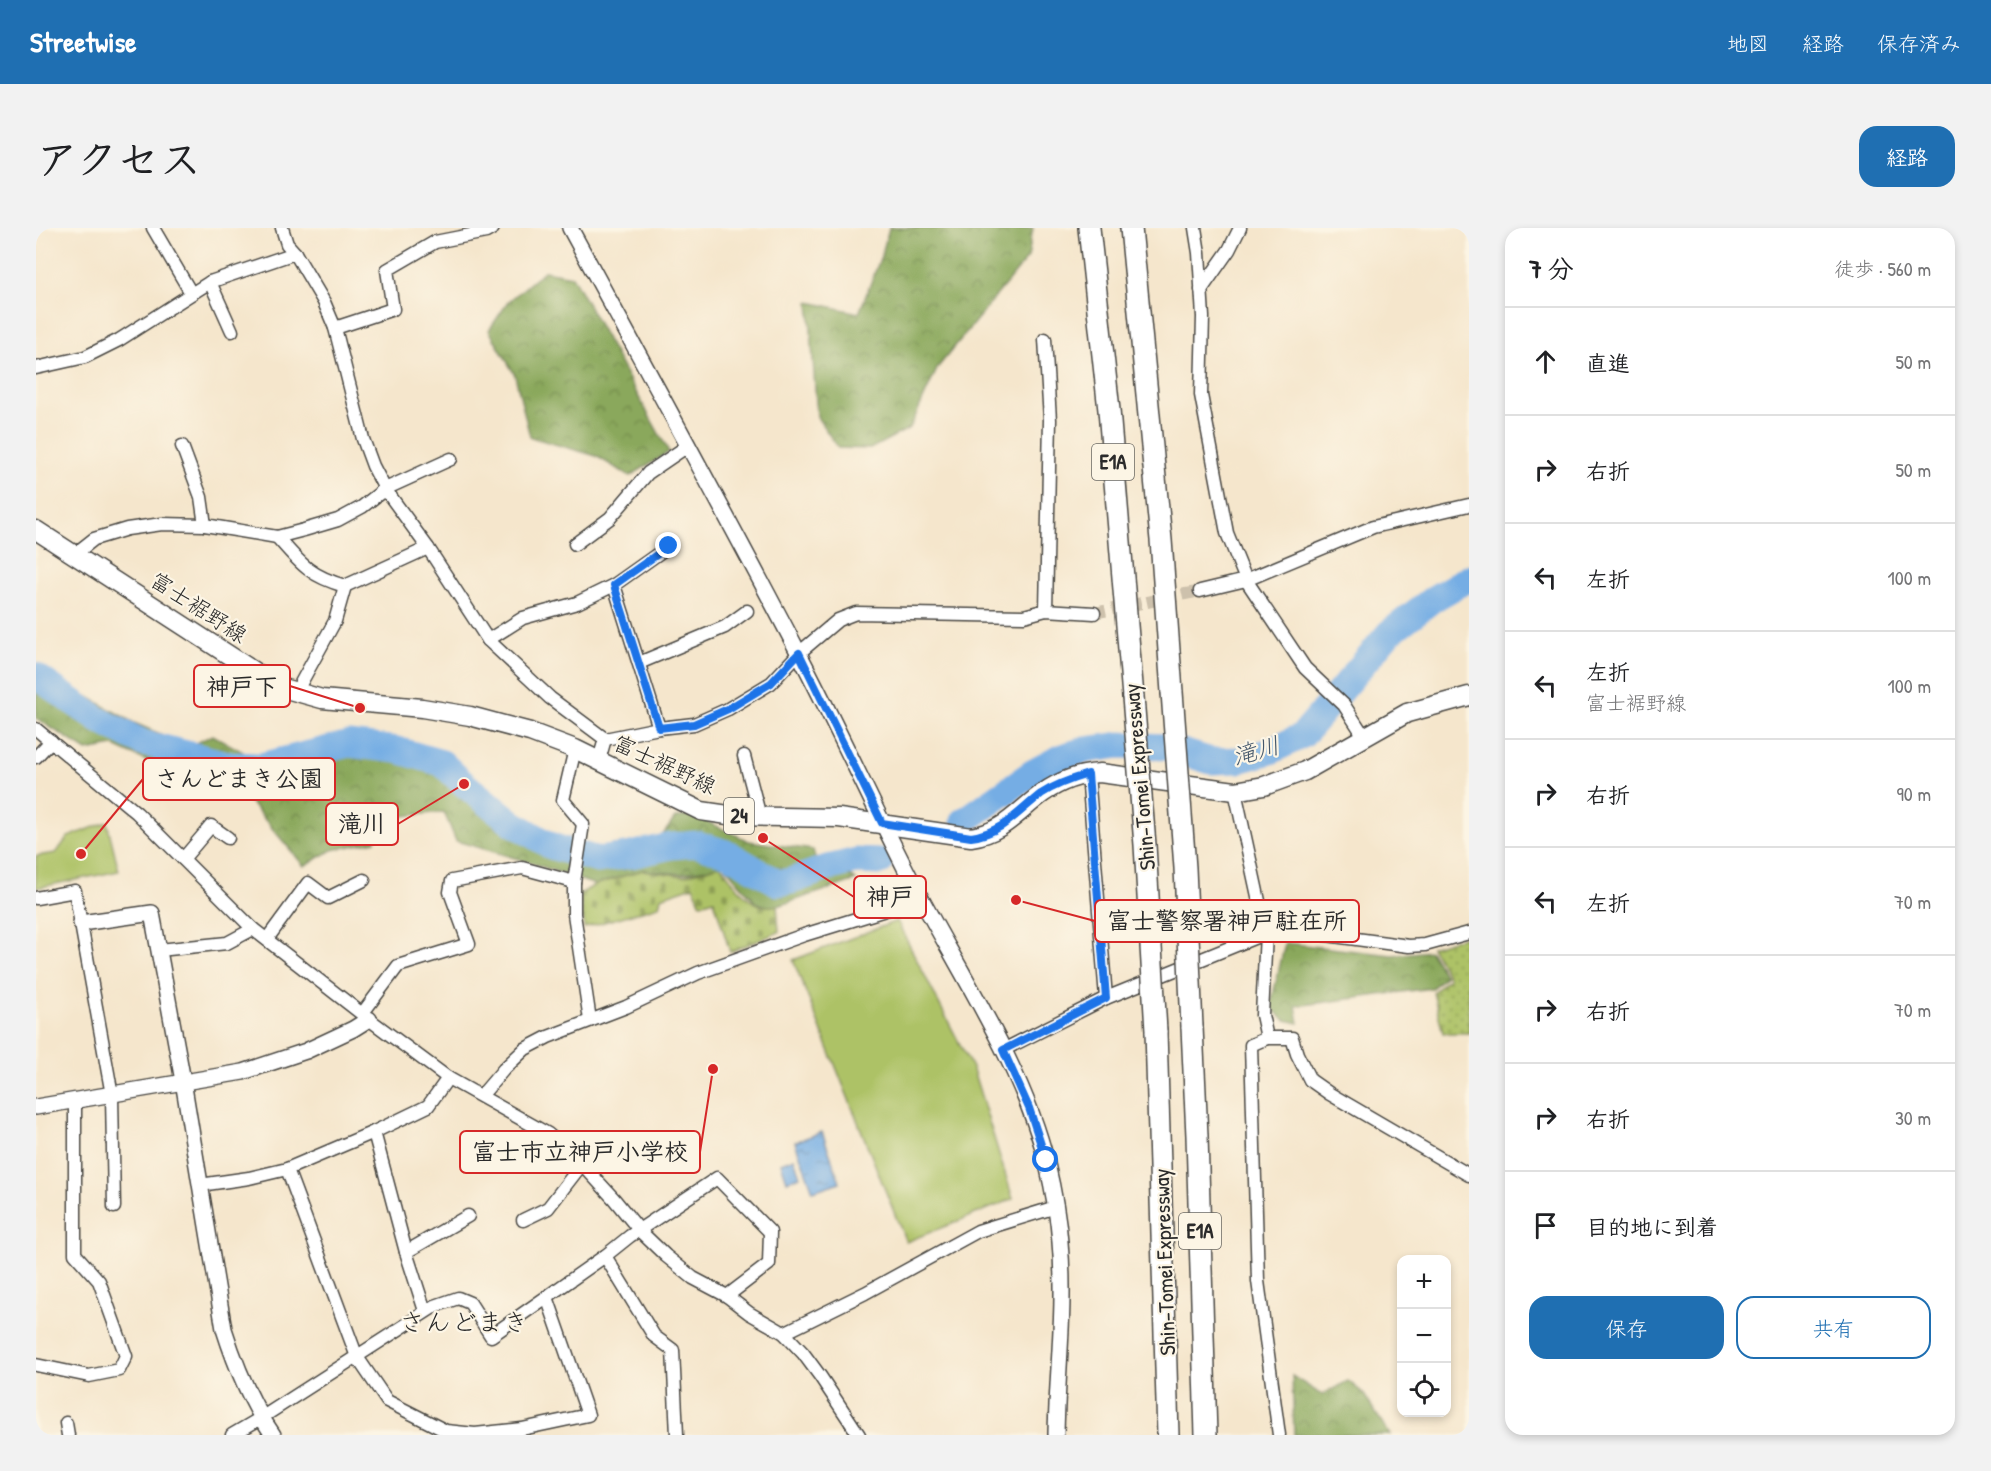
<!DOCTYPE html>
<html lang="ja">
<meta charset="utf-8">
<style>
body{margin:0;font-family:"Patrick Hand","Klee One",sans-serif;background:#f2f2f2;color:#202124}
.controls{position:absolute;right:18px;bottom:18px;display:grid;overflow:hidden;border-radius:12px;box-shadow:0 3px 9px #0003}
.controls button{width:54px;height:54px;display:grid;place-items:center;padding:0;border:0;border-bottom:2px solid #e0e0e0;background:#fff;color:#202124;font:30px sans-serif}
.stop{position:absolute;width:18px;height:18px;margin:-14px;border:4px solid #1a73e8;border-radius:50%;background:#fff}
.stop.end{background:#1a73e8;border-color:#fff;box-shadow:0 2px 6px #0008}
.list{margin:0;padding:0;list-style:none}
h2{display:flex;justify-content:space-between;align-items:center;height:78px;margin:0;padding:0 24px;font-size:26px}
h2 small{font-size:20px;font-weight:400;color:#757577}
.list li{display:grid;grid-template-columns:39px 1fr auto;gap:18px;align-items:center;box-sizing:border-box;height:108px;padding:0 24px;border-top:2px solid #e0e0e0}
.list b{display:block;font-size:22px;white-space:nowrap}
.list p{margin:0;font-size:20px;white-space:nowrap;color:#757577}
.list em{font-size:20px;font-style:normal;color:#757577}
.actions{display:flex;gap:12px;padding:18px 24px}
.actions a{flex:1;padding:14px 0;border:2px solid #1f6fb2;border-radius:18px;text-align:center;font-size:21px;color:#1f6fb2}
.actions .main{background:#1f6fb2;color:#fff}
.icon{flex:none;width:33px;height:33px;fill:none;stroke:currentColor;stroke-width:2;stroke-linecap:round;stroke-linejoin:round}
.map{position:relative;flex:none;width:1433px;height:1207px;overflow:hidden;border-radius:18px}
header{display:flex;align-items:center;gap:36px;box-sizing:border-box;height:84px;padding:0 30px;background:#1f6fb2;color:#fff}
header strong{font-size:28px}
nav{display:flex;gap:33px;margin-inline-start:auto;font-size:21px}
.intro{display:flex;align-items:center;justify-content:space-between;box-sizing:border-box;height:144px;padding:0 36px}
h1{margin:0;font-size:42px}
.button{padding:15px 27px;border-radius:18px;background:#1f6fb2;color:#fff;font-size:21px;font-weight:700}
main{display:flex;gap:36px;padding:0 36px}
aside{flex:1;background:#fff;border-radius:18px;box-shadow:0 3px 9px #0003}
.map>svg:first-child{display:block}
</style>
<header>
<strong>Streetwise</strong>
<nav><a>地図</a><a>経路</a><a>保存済み</a></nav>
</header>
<div class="intro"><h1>アクセス</h1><a class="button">経路</a></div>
<main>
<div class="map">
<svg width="1433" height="1207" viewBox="0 0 1433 1207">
<defs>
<pattern id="grass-dots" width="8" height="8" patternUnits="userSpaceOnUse" patternTransform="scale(1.5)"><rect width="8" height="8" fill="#adc266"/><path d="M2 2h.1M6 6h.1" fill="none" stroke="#8d9e54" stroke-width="1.8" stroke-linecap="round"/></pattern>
<pattern id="forest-crowns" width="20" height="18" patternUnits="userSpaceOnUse" patternTransform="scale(1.5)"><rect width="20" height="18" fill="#8aa85b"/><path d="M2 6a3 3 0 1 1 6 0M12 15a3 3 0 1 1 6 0" fill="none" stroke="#71894b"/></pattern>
<pattern id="cemetery-stones" width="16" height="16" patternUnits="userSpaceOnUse" patternTransform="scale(1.5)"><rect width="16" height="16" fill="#adc266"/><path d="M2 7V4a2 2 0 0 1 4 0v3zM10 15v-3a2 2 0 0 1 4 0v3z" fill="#8d9e54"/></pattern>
<pattern id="water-ripples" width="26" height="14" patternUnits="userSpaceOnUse" patternTransform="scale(1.5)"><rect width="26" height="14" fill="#74ade4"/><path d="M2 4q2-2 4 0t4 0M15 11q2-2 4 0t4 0" fill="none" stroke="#5f8db9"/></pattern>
</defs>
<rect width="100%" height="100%" fill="#fcf5e5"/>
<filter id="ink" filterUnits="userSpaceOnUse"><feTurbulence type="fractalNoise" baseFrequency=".0167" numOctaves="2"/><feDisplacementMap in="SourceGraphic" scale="12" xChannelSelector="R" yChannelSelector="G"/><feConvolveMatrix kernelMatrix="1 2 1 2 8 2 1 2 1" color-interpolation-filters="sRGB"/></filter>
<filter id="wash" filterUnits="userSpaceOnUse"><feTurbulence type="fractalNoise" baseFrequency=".008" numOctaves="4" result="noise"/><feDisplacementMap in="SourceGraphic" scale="24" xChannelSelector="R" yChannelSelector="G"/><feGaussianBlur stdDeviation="1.35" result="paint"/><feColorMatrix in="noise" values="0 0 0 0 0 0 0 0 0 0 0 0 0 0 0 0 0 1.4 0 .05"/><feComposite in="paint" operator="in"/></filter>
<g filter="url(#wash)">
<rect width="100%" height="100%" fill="#f5e6cc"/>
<!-- grass -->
<polygon fill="url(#grass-dots)" stroke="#6c7648" stroke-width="1.5" points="1433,707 1433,805 1407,805 1397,764 1413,750 1395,719"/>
<!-- forest -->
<g fill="url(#forest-crowns)" stroke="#5a6a43" stroke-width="1.5">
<polygon points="853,0 997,0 992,29 902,139 874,200 834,221 802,220 781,189 773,74 823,85 846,26"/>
<polygon points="508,43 536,48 633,224 594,248 560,228 494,209 479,147 453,102 472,74"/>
<polygon points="0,452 35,459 98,495 153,518 177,507 242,544 283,530 331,523 383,532 404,540 507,602 549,624 577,617 624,611 639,590 656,587 713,613 777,622 783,644 810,646 820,652 736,680 719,674 688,637 645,646 607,642 559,657 496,635 420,613 408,584 345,590 339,613 296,622 268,638 214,574 159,555 78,518 51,523 0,490"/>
<polygon points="1249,715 1356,727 1394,723 1409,748 1396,760 1260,778 1263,795 1250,792 1234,780"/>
<polygon points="1256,1148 1286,1167 1312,1153 1327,1165 1354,1207 1258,1207"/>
</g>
<!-- cemetery -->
<path fill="url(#cemetery-stones)" stroke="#6c7648" stroke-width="1.5" d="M684 637C699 655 715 685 741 677L743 704 694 724 678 672 665 676 657 658 625 669 623 678 548 700 544 666 559 657 607 642 647 648Z"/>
<!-- park -->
<g fill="#adc266" stroke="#6c7648" stroke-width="1.5">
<polygon points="71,594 83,643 0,660 0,628 20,625 32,609"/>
<polygon points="861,693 937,842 977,971 870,1014 757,732"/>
</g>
<!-- water -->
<g fill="url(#water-ripples)" stroke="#506c88" stroke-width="1.5">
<polygon points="786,904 804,954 777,963 759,914"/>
<polygon points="758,930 764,948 751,953 745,935"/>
</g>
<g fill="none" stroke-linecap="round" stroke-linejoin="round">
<!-- river -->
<g stroke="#74ade4" stroke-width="27">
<polyline points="0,448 63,492 107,515 196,537 224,538 313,516 361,522 406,535 428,556 477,595 515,618 562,632 595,627 635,618 661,616 693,626 742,655 755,653 791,640 820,633 844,634"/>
<polyline points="928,593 996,545 1026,529 1049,522 1084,517 1130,519 1175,533 1203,532 1235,523 1267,507 1353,405 1397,371 1433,350"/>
</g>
</g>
</g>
<g filter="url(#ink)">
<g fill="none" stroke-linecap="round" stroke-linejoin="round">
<!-- minor-tunnel -->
<polyline stroke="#cdc1ac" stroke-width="12" stroke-dasharray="12 6" stroke-linecap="butt" points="1058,385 1164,363"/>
<defs>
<g id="minor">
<polyline points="117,0 155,65"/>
<polyline points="246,0 251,16 259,25 288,74 299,100 327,211 337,238 349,261 392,320 452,412 514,470 569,511 563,532"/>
<polyline points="1159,0 1163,25 1167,89 1165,167 1191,305 1210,352 1269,440 1308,477 1328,508"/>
<polyline points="174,54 196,103"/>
<polyline points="1165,62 1193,22 1204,0"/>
<polyline points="299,100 357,81 351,42 399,14 450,4 457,0"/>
<polyline points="1009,111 1014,192 1010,382"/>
<polyline points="0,140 49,129 83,112 174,54 259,25"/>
<polyline points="146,218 165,269 169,297"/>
<path d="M241 309C264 335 273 348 309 358L392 320"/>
<polyline points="539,316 574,290 612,245 653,217"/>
<polyline points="39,326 58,311 91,301 126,296 169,297 241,309 268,302 302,292 326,279 349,261 415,231"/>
<polyline points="578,357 623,500"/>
<polyline points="1164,363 1210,352 1337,299 1433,277"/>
<polyline points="452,412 487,390 541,375 578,357 633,318"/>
<polyline points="603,435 689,399 711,383"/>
<polyline points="260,464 299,393 309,358"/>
<polyline points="0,501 101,585 217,701 326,786 412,850 512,906 546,936 578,971 604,1003 630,1028 657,1050 691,1068 713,1085 748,1105 767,1125 784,1148 823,1207"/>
<polyline points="569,511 623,500 658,496 692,481 735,455 763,425 802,392 820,385 988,388 1010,382 1058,385"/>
<polyline points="539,521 527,572 547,596 538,654 538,686 554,792"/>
<polyline points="708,528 724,589"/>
<polyline points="0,529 15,513"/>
<polyline points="1052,546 1070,770"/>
<polyline points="1199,563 1230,705 1226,787 1231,810 1256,810 1261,826 1274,852 1294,866 1433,947"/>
<polyline points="147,631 175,598 192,610"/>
<polyline points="0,670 39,663 76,867 78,979"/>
<polyline points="231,711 272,655 292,670 328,652"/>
<polyline points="123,722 191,715 217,701"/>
<polyline points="326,786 362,738 433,716 414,664 416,653 486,640 538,654"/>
<polyline points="1231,810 1215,817 1222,1053 1243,1207"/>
<polyline points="967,822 1070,770 1230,705 1260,703 1373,718 1389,717 1433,705"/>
<polyline points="445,868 468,841 489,821 512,809 590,779 662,745 768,707 885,671"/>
<polyline points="338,904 251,941 321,1129 351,1173 410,1203 439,1206 486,1201 552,1187 511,1069"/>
<polyline points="164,957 213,950 251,941"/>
<polyline points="487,992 512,980 546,936"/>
<polyline points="370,1024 432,988"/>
<polyline points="569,1028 618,1108 637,1122 641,1207"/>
<polyline points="389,1083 370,1024 338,904 392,878 412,850"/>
<polyline points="748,1105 829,1065 942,1003 1020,979"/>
<polyline points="0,1137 53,1148 83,1142 90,1128 63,1053 39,1026 39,873"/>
<polyline points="30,1195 32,1207"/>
<polyline points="196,1207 225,1190 399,1078 422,1070 434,1075 455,1108 569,1028 594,1008 681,950 734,1004 733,1036 691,1068"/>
</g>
<g id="tertiary">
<path d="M534 0C610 140 687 280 761 422 799 494 833 569 870 642 917 735 987 835 1011 936 1017 961 1022 988 1024 1014 1030 1078 1021 1143 1020 1207"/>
<path d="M45 695 116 685 147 853 188 1101C200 1139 214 1174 237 1207"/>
<polyline points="0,879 207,844 270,823 317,801 333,791"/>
</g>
<path id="primary" d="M0 302 228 450 250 461 286 471 386 480 434 488 494 504 539 521 665 583 699 588 803 590 935 609C967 605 983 582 1007 565 1024 553 1043 546 1064 545L1199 563 1228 558 1269 543 1371 485 1433 468"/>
<g id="motorway">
<polyline points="1053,0 1073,182 1097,469"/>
<polyline points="1095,0 1125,312 1136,464"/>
<polyline points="1156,799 1161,908 1170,1207"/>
<polyline points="1120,803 1132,1207"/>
</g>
</defs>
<!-- minor casing -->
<use href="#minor" stroke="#494743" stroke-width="15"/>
<!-- tertiary casing -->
<use href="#tertiary" stroke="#494743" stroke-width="18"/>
<!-- primary casing -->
<use href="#primary" stroke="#494743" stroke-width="21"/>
<!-- motorway casing -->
<use href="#motorway" stroke="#494743" stroke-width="24"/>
<!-- minor -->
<use href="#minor" stroke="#fff" stroke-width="12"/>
<!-- tertiary -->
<use href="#tertiary" stroke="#fff" stroke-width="15"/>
<!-- primary -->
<use href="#primary" stroke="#fff" stroke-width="18"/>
<!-- motorway -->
<use href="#motorway" stroke="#fff" stroke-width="21"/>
<defs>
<g id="motorway-bridge">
<polyline points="1136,464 1149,640 1156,799"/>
<polyline points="1097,469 1109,617 1120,803"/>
</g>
</defs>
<!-- motorway-bridge casing -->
<use href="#motorway-bridge" stroke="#494743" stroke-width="24" stroke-linecap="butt"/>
<!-- motorway-bridge -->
<use href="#motorway-bridge" stroke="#fff" stroke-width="21"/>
</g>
</g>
<g fill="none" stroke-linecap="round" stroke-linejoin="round" filter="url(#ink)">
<!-- route -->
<path stroke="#1a73e8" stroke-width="8" d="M633 318 578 357 623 500 658 496 692 481 735 455 763 425 846 595 935 609C966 605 982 584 1005 566 1020 556 1035 551 1052 546L1070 770 967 822 993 880 1010 932"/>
</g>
<g text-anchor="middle" stroke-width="4.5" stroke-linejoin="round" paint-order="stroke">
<!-- shield labels -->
<g fill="#fcf5e5" stroke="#6a6863" stroke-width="1.5">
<rect x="1056" y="216" width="42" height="36" rx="4.5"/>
<rect x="688" y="570" width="30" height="36" rx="4.5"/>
<rect x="1143" y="985" width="42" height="36" rx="4.5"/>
</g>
<g font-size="21" font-weight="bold" fill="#2b2b2b">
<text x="1077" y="241">E1A</text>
<text x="703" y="595">24</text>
<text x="1164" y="1010">E1A</text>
</g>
<!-- street labels -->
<g font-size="22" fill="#2b2b2b" stroke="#fcf5e5">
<text transform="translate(163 379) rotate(33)" y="8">富士裾野線</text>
<text transform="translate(629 536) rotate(25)" y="8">富士裾野線</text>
<text transform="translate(1103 549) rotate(-95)" y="8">Shin-Tomei Expressway</text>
<text transform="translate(1128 1034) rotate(-92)" y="8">Shin-Tomei Expressway</text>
</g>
<!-- water labels -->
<g font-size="24" font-style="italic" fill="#45586c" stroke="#fcf5e5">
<text transform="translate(1220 523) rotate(-16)" y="8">滝川</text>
</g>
<!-- quarter labels -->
<g font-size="26" fill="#2b2b2b" stroke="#fcf5e5">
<text x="428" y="1103">さんどまき</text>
</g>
</g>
<!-- callouts -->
<path fill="none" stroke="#d62828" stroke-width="2" d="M324 480L254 458M45 626L107 551M428 556L362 596M727 610L818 669M980 672L1059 693M677 841L664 924"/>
<g fill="#d62828" stroke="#fcf5e5" stroke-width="2">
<circle cx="324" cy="480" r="6"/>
<circle cx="45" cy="626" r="6"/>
<circle cx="428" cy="556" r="6"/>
<circle cx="727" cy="610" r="6"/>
<circle cx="980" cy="672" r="6"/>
<circle cx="677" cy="841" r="6"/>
</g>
<g fill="#fcf5e5" stroke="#d62828" stroke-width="2">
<rect x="158" y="437" width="96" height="42" rx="6"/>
<rect x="107" y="530" width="192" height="42" rx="6"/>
<rect x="290" y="575" width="72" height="42" rx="6"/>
<rect x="818" y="648" width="72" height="42" rx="6"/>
<rect x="1059" y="672" width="264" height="42" rx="6"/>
<rect x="424" y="903" width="240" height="42" rx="6"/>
</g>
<g font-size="24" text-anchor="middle" font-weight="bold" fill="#2b2b2b">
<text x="206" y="467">神戸下</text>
<text x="203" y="559">さんどまき公園</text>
<text x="326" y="604">滝川</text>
<text x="854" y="677">神戸</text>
<text x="1191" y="701">富士警察署神戸駐在所</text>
<text x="544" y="932">富士市立神戸小学校</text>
</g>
</svg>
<div class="controls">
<button>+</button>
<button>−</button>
<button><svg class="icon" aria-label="locate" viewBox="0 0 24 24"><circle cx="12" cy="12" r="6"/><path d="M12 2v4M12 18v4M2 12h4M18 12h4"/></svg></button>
</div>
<div class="stop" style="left:1010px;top:932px"></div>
<div class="stop end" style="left:633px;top:318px"></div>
</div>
<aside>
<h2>7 分<small>徒歩 · 560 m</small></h2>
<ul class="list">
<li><svg class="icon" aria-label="ahead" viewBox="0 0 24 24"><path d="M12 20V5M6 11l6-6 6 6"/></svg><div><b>直進</b></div><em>50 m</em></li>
<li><svg class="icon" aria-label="right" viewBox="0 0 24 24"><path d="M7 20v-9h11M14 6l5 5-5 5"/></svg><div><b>右折</b></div><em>50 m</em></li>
<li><svg class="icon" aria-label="left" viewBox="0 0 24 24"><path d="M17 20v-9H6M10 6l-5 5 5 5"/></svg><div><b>左折</b></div><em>100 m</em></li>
<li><svg class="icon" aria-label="left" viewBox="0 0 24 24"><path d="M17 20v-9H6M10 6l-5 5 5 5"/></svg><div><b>左折</b><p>富士裾野線</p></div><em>100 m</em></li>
<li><svg class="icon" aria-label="right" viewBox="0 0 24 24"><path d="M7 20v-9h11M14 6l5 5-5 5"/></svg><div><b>右折</b></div><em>90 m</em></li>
<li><svg class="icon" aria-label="left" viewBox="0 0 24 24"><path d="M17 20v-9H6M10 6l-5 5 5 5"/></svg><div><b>左折</b></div><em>70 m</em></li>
<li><svg class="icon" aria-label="right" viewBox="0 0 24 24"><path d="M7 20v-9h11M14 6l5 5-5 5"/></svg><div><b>右折</b></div><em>70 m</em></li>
<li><svg class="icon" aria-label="right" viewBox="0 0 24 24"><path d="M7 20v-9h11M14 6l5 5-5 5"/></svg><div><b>右折</b></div><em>30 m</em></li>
<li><svg class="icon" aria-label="arrive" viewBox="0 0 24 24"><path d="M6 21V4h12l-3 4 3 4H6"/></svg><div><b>目的地に到着</b></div></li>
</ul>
<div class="actions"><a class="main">保存</a><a>共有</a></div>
</aside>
</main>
